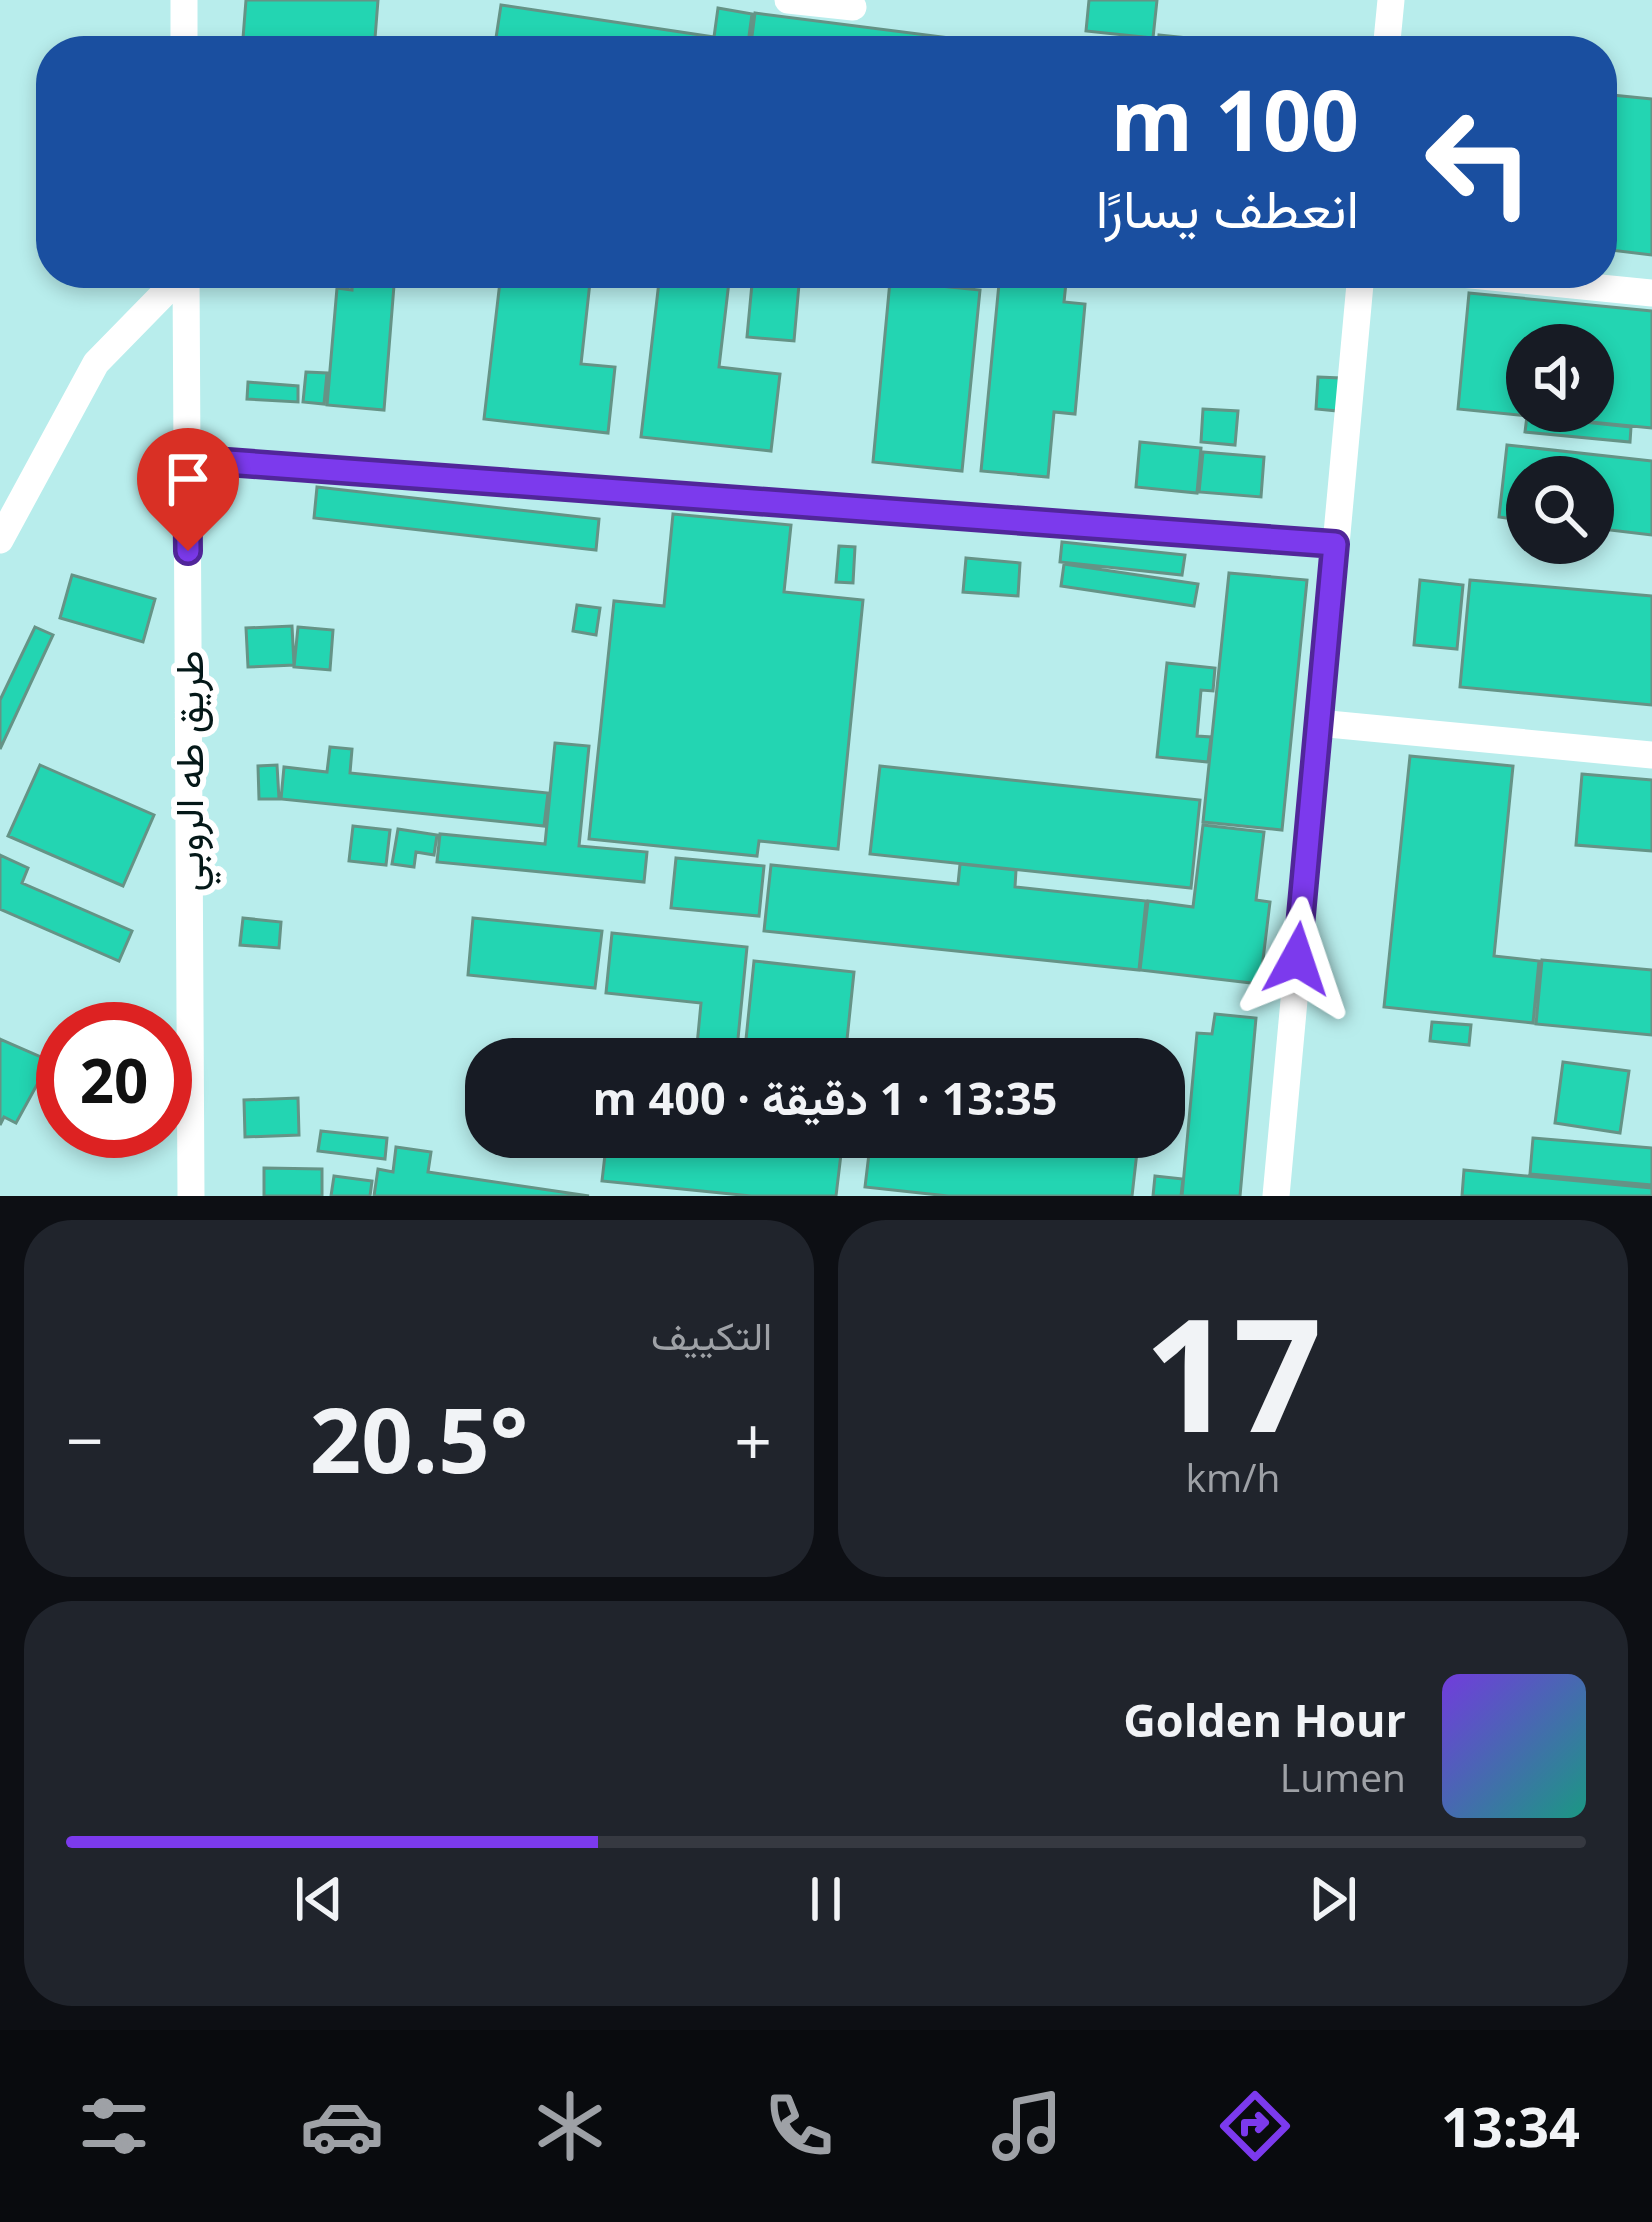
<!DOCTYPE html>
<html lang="ar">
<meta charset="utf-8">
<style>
body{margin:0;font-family:"Open Sans",Vazirmatn,sans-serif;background:#20242c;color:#f1f3f6;direction:rtl;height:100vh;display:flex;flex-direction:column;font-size:45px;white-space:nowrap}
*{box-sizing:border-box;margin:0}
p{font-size:39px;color:#9ea1a6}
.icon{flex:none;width:66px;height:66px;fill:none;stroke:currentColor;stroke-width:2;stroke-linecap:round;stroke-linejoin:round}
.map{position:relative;height:1196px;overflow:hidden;direction:ltr}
.panel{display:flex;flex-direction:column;gap:24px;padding:24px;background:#0d0f14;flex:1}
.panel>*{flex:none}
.hud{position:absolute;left:36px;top:36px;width:1581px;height:252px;border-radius:48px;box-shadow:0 6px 18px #0003;direction:rtl;background:#1a4fa0;color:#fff;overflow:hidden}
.tools{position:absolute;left:1506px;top:324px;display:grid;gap:24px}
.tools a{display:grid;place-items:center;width:108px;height:108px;border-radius:50%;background:#171b24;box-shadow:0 6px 18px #0003;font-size:60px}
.speed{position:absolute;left:36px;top:1002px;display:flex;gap:24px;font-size:60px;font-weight:700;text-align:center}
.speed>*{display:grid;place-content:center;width:156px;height:156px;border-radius:50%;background:#171b24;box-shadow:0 6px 18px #0003;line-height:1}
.speed .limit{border:18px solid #d22;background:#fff;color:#111}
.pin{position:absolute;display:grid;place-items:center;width:102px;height:102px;color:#fff;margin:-123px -51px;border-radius:50% 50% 50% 0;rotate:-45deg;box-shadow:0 0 12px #0007}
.pin .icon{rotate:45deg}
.me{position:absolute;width:132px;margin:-66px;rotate:5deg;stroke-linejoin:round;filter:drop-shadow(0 0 9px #0008)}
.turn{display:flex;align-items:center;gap:42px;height:252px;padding:0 60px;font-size:54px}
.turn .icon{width:156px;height:156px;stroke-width:2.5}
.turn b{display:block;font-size:84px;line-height:102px}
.big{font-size:90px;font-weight:700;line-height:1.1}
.panel .widget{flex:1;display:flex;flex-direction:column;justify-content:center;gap:18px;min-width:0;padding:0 42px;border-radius:48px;background:#20242c}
.panel .dial{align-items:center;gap:0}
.dial b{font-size:156px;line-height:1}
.song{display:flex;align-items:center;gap:36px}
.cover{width:144px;height:144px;border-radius:18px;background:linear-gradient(135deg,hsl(260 70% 55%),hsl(170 70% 35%))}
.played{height:12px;border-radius:6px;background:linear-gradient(90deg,#7c3aed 35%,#363941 35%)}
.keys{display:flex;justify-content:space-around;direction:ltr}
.heat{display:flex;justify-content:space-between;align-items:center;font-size:66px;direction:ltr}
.panel .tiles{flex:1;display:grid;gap:24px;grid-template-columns:1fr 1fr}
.widget:last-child{grid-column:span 2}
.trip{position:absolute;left:465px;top:1038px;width:720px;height:120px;border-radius:48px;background:#171b24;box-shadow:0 6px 18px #0003;font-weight:700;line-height:120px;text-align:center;direction:rtl}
.menu{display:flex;height:192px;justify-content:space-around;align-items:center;background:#090b0e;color:#9ea1a6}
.menu .icon{width:84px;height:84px}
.menu .on{color:#7c3aed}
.menu b{font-size:54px;color:#f1f3f6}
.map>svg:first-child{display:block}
.building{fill:#23d5b2;stroke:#659386;stroke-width:3;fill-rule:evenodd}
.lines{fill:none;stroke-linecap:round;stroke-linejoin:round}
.minor{stroke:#fff;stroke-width:27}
.route-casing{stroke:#51269a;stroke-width:30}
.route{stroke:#7c3aed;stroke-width:21}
.labels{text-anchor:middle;stroke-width:12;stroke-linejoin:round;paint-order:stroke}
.street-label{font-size:39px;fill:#041818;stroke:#fff}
</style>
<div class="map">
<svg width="1652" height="1196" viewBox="0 0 1652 1196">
<rect width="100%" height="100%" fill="#b8edec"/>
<!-- building -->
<path class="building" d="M246 0H378L374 51H242Z
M1089 0H1157L1153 38 1086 31Z
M501 5 714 37 718 8 752 14 747 51H494Z
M755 13 997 44 996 51H750Z
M1159 35 1247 44V51H1157Z
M1498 41 1581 49V51H1497Z
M1602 94 1652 99V255L1602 249Z
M353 273H395L384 410 327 405 337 288 352 290Z
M501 273H591L581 364 615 367 608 433 484 419Z
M660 273H730L719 367 780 374 771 451 641 437Z
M753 273H800L794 341 747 337Z
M1000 273H1067L1064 302 1085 304 1075 414 1054 412 1048 477 981 471Z
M890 281 980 290 962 471 873 462Z
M1469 293 1652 311V428L1458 409ZM1527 345H1593V411H1527Z
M306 372 327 373 324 404 303 402Z
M1318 377 1340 378 1338 411 1316 409Z
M248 382 298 386V402L247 399Z
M1203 409 1238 411 1235 445 1201 442Z
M1527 416 1631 427 1630 442 1525 432Z
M1140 442 1201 448 1197 493 1136 487Z
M1507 445 1652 461V535L1593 528V477H1527V521L1499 517Z
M1203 452 1264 457 1261 497 1199 492Z
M317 487 599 519 596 550 314 518Z
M673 514 791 525 784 592 863 600 838 849 759 841 757 856 589 839 614 601 664 606Z
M1062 542 1185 555 1182 575 1060 562Z
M839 546 855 547 853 583 836 582Z
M966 558 1020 563 1018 596 963 592Z
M1064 564 1198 584 1194 606 1061 586Z
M1229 573 1307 580 1282 830 1203 822Z
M72 575 155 599 143 642 60 618Z
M1420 580 1463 585 1457 649 1414 645Z
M1470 580 1652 596V705L1460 687Z
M577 605 600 608 596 635 573 631Z
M292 626 294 665 248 667 246 628Z
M35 627 53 635 0 749V700Z
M298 627 333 630 330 670 294 667Z
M1167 663 1215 668 1213 691 1201 690 1197 736 1211 737 1208 762 1157 757Z
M555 743 589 746 579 846 647 852 644 882 437 862 440 834 545 844Z
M330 747 352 749 350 773 548 793 544 826 281 799 284 767 327 772Z
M1410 756 1513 766 1494 956 1539 961 1533 1023 1384 1007Z
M40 765 154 815 123 886 8 836Z
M277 765 279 799H259L258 766Z
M880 766 1200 800 1191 888 870 854Z
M1582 774 1652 780V851L1576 845Z
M1203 825 1264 832 1256 900 1270 902 1260 984 1140 970 1148 901 1193 907Z
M353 826 390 830 386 865 349 861Z
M398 829 437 835 434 855 416 852 414 867 392 864Z
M0 855 28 868 22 883 132 931 119 961 0 909Z
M676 858 764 866 759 916 671 908Z
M960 864 1016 870 1015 887 1146 901 1139 970 764 931 771 865 958 884Z
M243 918 281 922 279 948 240 945Z
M473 918 602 931 595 988 468 975Z
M612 933 747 947 736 1059H599L600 1046 696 1056 701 1003 606 993Z
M1542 960 1652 970V1035L1536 1024Z
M754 961 854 972 845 1059H744Z
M1215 1014 1256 1018 1240 1196H1182L1197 1033 1212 1034Z
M1432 1022 1471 1025 1469 1045 1430 1041Z
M0 1039 50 1061 16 1123 4 1117 0 1125Z
M1563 1062 1629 1071 1620 1133 1555 1123Z
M298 1098 299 1135 245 1137 244 1100Z
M321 1131 387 1138 385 1159 318 1151Z
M607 1137H741L740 1143 841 1154 836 1196H751L602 1181Z
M871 1137H1081L1138 1143 1132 1196H948L865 1187Z
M1533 1138 1652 1148V1185L1530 1174Z
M396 1147 431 1152 428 1172 589 1196H374L378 1169 393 1172Z
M264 1168 322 1169V1196H264Z
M1464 1170 1652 1188V1196H1462Z
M334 1176 372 1181 370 1196H331Z
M1155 1176 1183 1179 1181 1196H1153Z"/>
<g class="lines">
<!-- minor -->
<path class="minor" d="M184 0V51
M788 0 853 7
M1386 51 1391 0
M186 273 191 1196
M1451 273 1652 293
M187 459 1335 544
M0 540 96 363 184 273
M1318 723 1652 755
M1276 1196 1361 273"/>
</g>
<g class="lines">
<!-- route casing -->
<g class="route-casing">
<path id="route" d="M188 551 187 459 1335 544 1297 959"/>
</g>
<!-- route -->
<use href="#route" class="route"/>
</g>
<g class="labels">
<!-- street labels -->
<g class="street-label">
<text transform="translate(189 771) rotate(-90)" y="14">طريق طه الروبي</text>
</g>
</g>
</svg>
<div class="tools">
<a><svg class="icon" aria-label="sound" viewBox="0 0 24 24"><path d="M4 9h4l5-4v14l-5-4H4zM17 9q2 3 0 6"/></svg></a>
<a><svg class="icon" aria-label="search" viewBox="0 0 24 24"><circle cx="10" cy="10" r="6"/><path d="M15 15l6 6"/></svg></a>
</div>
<div class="speed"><div class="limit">20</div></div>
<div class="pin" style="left:188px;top:551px;background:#d93025"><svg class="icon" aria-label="arrive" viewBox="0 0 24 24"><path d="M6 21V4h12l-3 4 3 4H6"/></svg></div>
<svg class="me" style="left:1297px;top:959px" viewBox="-20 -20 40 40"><path d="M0-17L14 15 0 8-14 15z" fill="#7c3aed" stroke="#fff" stroke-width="4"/></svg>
<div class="trip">13:35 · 1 دقيقة · 400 m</div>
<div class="hud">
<div class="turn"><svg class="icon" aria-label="left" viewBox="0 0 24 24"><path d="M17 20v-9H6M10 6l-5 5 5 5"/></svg><div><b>100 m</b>انعطف يسارًا</div></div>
</div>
</div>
<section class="panel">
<div class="tiles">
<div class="widget dial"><b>17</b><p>km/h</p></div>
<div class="widget"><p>التكييف</p>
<div class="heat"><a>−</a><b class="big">20.5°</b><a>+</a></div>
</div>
<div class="widget">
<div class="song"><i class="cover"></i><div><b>Golden Hour</b><p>Lumen</p></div></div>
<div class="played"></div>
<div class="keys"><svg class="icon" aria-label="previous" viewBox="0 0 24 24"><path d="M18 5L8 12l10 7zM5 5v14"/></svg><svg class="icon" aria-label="pause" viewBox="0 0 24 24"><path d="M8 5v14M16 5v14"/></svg><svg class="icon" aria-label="next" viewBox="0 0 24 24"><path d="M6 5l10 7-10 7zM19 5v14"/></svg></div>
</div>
</div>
</section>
<nav class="menu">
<b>13:34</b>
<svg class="icon on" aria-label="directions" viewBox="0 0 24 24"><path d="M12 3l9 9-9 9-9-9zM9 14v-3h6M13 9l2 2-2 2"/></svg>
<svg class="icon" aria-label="music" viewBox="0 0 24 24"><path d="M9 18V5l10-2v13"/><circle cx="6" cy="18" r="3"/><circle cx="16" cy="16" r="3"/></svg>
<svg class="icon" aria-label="phone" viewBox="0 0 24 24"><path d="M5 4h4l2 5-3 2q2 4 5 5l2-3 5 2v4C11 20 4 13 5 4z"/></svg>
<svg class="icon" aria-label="climate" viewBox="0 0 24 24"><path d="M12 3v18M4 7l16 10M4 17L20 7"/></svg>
<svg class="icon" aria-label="car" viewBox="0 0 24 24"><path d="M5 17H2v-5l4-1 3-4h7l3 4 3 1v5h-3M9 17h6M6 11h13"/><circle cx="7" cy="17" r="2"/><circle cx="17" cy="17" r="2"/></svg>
<svg class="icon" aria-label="filters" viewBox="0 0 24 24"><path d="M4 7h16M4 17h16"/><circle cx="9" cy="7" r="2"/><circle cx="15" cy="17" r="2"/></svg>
</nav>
